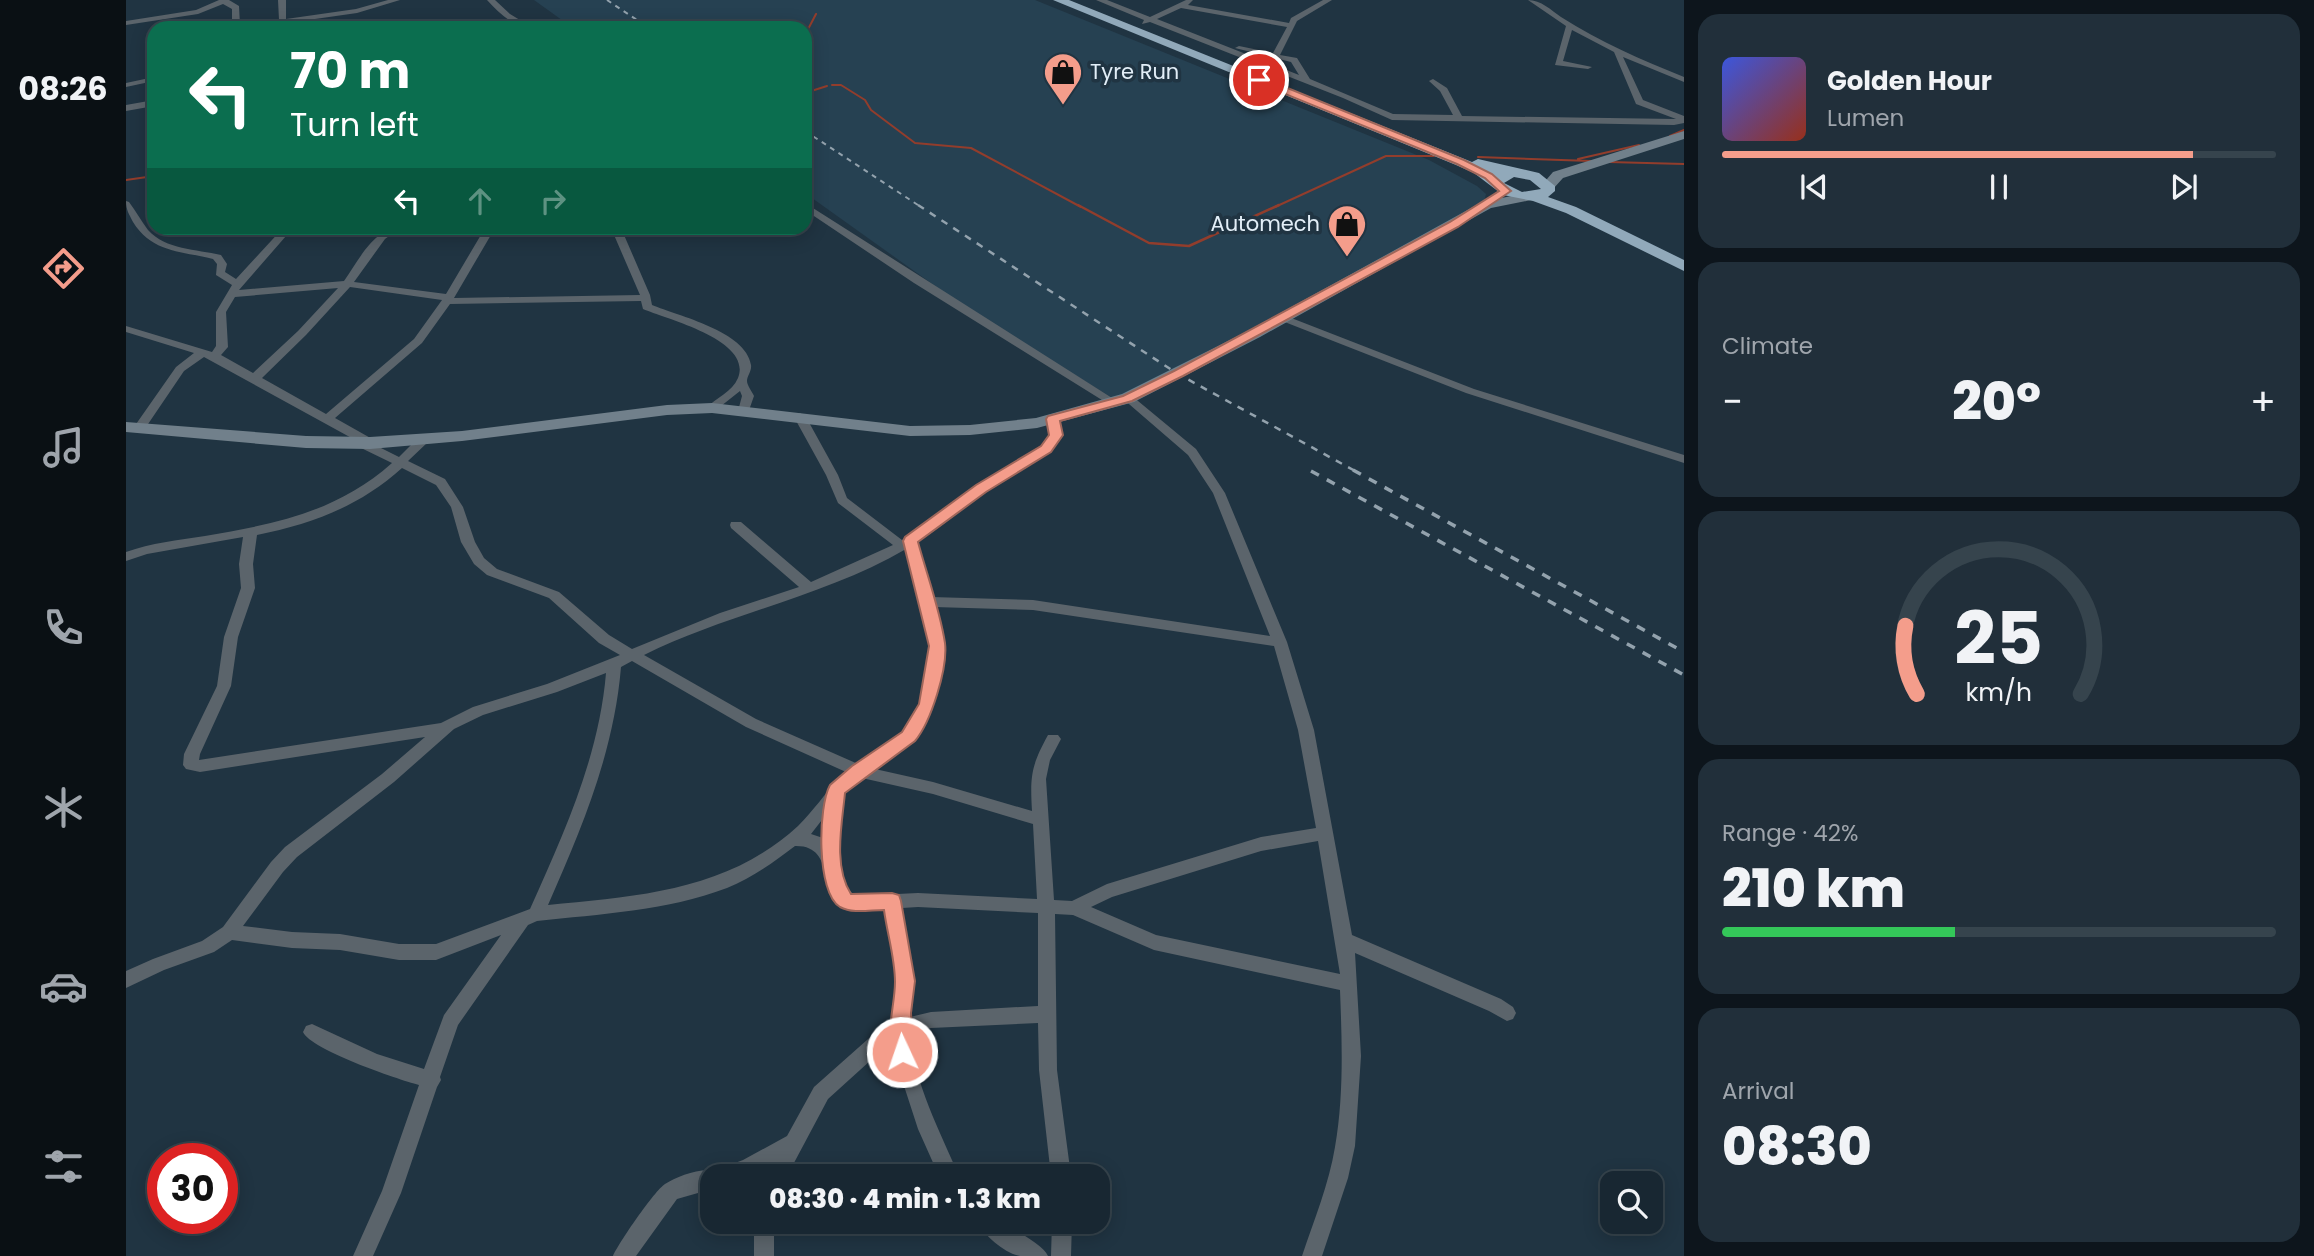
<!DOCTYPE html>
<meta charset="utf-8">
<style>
body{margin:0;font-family:Poppins,sans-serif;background:#212f3a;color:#f1f3f6;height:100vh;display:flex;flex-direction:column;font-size:26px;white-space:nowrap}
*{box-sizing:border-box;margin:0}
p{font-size:23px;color:#9fa5ac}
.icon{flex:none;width:38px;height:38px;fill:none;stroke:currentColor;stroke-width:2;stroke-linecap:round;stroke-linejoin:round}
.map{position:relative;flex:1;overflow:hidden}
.side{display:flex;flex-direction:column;gap:14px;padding:14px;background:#0d151c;width:630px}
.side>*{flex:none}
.guide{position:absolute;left:21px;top:21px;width:665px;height:214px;border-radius:21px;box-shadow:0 4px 18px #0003,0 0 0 2px #36444d;background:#0b6e4f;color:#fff;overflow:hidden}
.tools{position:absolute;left:1474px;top:1171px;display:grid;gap:14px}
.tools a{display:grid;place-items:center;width:63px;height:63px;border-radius:14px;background:#182732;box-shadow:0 4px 18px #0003,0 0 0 2px #36444d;font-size:35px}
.speed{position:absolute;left:21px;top:1143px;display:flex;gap:14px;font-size:35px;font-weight:700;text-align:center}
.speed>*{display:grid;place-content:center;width:91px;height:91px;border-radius:50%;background:#182732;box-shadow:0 4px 18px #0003,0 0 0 2px #36444d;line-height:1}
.speed .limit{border:10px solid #d22;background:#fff;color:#111}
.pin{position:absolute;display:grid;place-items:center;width:60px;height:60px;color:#fff;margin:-30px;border:4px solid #fff;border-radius:50%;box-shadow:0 2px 7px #0007}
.me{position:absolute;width:77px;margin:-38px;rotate:357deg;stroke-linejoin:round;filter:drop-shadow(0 0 5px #0008)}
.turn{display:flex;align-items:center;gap:24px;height:147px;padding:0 28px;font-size:32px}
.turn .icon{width:91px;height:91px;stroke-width:2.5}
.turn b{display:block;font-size:49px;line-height:60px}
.lanes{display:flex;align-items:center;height:66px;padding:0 28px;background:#0003;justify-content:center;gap:35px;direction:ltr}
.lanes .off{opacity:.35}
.big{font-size:52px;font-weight:800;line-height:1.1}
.side .tile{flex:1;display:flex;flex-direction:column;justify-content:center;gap:10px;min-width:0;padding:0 24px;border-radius:21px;background:#212f3a}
.side .dial{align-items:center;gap:0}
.dial svg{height:182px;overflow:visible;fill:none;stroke:#36444d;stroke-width:7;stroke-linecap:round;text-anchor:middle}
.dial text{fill:#f1f3f6;stroke:none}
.song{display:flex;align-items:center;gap:21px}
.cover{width:84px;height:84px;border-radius:10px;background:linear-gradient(135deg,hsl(230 70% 55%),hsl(10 70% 35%))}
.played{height:7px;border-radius:4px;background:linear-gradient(90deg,#f49d8b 85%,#36444d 85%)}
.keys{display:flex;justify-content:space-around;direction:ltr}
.heat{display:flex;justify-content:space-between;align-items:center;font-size:38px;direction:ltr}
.charge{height:10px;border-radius:5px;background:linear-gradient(90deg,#34c759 42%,#36444d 0)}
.trip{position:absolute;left:574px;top:1164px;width:410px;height:70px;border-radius:21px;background:#182732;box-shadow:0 4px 18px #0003,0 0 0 2px #36444d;font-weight:800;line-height:70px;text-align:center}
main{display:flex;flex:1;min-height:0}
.tab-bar{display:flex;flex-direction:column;width:126px;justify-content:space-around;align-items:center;background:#0a1014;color:#9fa5ac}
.tab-bar .icon{width:49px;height:49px}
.tab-bar .on{color:#f49d8b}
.tab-bar b{font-size:32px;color:#f1f3f6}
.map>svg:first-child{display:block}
.built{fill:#264152}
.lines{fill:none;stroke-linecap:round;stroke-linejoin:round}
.stream-far1{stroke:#923d2c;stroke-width:2}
.stream{stroke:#923d2c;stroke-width:2.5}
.street{fill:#5b646b;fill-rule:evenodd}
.secondary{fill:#71808b;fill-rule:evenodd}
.highway{fill:#91a9ba;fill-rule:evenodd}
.rail-far2{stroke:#93a2ad;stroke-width:2;stroke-dasharray:5 5;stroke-linecap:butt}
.rail-far1{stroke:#93a2ad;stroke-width:2.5;stroke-dasharray:7 7;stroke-linecap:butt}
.rail{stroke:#93a2ad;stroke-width:3.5;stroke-dasharray:9 9;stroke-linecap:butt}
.route{fill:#f49d8b;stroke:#9f665a;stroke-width:2}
.labels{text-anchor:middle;stroke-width:7;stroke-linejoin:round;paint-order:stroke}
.far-poi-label{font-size:21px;fill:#e2eef7;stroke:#203442;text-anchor:start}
</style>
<main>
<nav class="tab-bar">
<b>08:26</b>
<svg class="icon on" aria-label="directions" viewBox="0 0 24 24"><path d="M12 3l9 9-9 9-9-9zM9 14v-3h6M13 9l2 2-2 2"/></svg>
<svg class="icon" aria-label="music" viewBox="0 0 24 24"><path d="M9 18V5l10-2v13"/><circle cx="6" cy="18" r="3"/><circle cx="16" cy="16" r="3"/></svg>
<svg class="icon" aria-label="phone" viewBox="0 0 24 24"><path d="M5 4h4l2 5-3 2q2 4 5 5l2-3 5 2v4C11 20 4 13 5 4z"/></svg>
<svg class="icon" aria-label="climate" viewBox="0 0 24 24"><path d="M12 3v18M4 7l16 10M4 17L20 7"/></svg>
<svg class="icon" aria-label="car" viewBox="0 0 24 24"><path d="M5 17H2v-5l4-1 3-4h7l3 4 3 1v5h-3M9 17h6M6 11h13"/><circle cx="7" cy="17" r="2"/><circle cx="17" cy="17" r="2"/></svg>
<svg class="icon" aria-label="filters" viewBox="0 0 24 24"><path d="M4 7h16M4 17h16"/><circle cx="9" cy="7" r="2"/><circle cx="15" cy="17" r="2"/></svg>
</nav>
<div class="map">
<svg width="1558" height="1256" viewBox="0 0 1558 1256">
<rect width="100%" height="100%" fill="#203442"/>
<!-- built -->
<path class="built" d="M408 0H909L1303 160 1351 186 1360 194 1358 202 1088 350 988 399 840 308 679 193V28H447Z"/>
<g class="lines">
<!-- stream-far1 -->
<path class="stream-far1" d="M679 35 690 14
M706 85H715L739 100 745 110 789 143 845 148 955 207
M679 93 701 86
M1544 136 1558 130
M1352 157 1465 161
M1452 159 1513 145
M1483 162 1558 164
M0 180 28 176
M1149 207 1260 156H1308"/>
<!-- stream -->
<path class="stream" d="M952 205 1023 243 1063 246 1153 205"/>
<!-- street -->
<path class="street" d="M93 0H103L113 6 114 25 153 20 152 0H160V19L230 9 262 0H274L231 13 161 23V28H153V24L106 28V9L97 4 72 14 0 25V21L70 10Z
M361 0H369L384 14 407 28C388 28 374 14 361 0Z
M970 0H981L1024 17 1060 0H1067L1062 5 1163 23 1165 18 1197 0H1206L1171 21 1154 55 1171 58 1184 79 1267 114 1327 115 1314 91 1303 81 1307 79 1321 88 1336 116 1550 119 1510 104 1488 52 1446 30 1437 61 1466 67 1462 69 1429 65 1440 26 1402 0C1415 0 1425 10 1435 17 1474 42 1516 60 1558 77V82L1497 57 1517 100 1558 116V123L1548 125 1266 120 1217 98 1024 22 1016 24 1018 20ZM1055 8 1161 27 1147 53 1113 46 1109 48 1165 62 1173 75 1031 19Z
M28 77V81L0 87V83Z
M28 100V106L0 111V105Z
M0 201 3 202C10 211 15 221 22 230 40 250 70 249 95 255L101 264 99 272 110 279 157 228H167L113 290 218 281C232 262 247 228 274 228L259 239 228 282 320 294 359 228H369L328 298 514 295 485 228H495L524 295 526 305C552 316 620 331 625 365 626 371 621 376 621 381 621 385 626 392 628 396L622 413H614L612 411 616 396 614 391 590 410H582L580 408C590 398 606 392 612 378 627 340 540 319 517 309L515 301 324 304 296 343 209 418 248 440 249 445 273 457 294 436H302L304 439 302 442 282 461 319 479 337 507 349 542 358 558 371 569 433 592 483 635 506 649 594 613 673 587 605 528 604 525 605 522H615L685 582 767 545 712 503 700 475 668 417 674 413 680 417 712 475 721 498 776 540C803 523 826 502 853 485 878 469 906 460 924 435L921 419 923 416H931L936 435C913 468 888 471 857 493 835 510 815 528 791 542L805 597 907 600 1144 636 1087 493 1062 455 996 398 998 396H1006L1070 449 1099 493 1161 642 1188 730 1226 935 1375 999 1387 1007 1390 1013 1387 1019 1381 1021 1363 1011 1229 953 1235 1056 1229 1146 1222 1178 1196 1256H1176C1188 1220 1203 1184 1209 1147 1218 1095 1216 1042 1214 990L1028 950 947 915 929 914 931 1070 945 1176H925L913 1070 912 1023 805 1028 784 1034C788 1083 814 1131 833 1176H813L792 1129 767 1052 766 1041 702 1099 661 1176H640L645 1165 625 1176H586V1189L551 1199 510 1256H487C492 1244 529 1190 539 1184 551 1176 578 1166 592 1172L593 1169 617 1160 661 1136 688 1087 759 1024 765 1022 770 981 759 909C749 909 736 912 726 910 688 901 713 845 669 846 648 862 626 878 601 888 540 911 474 914 411 921L402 925 332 1025 314 1077 315 1080 311 1087 275 1193 247 1256H227L256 1191 293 1085C271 1079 185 1050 177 1032L180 1026 186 1024 251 1054 298 1069 318 1015 375 935 310 960H273L214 950 166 948 106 940 88 952 38 970 0 988V971L27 959 76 941 97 927 145 862 159 847 256 774 299 737 74 772 60 769 57 765 58 754 91 686 98 637 115 588 113 564 117 537 21 554 0 561V552C25 543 52 540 79 536 149 524 211 512 266 463L231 446V441L78 357 58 371 18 430H10L8 427 50 367 68 353 0 332V326L86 352 90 346V312L106 285 90 275 91 264 87 259C56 251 26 253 7 222 3 214 0 210 0 201ZM224 287 316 300 288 339 200 414 136 378 180 335ZM212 288 172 331 127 373 95 355 102 347 100 312 109 297ZM276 468 310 485 325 507 335 542 348 564 361 575 423 598 473 643 494 655 421 684 347 707 315 723 73 760 74 754 105 686 112 637 129 588 127 564 131 535C186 524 234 506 276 468ZM780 549 804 646 794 704 784 725 766 742 732 764 630 719 518 655C602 613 698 597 780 549ZM808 607 907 610 1148 646 1172 730 1190 828 1135 837 981 884 946 901 928 900 920 779 924 760 935 739 932 735H922C905 766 904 776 906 811L807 782 749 769 776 750 795 732 808 704 818 646ZM506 661 620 727 720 772 713 777C700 793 687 811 672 826 601 891 513 896 422 905 456 828 488 752 495 667ZM480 673C473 757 438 833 404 909L310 944H273L214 934 166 932 117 926 157 872 171 857 268 782 328 729 357 715 431 692ZM736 778 807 794 907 824 911 899 792 893 730 896C703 877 714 822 718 794ZM699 816 697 838 685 834ZM1192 841 1214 974 1030 935 965 907 986 897 1135 851ZM792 907 912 913V1006L805 1012 784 1017 788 981 776 908Z
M679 203 994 403 988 406 984 405 788 283 679 210Z
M1155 314 1348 389 1558 455V463L1340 393 1151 319 1150 317Z
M628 1222H648V1256H628Z
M852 1222H877C889 1231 917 1244 922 1256 913 1256 903 1256 894 1256 880 1254 857 1235 852 1222Z
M926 1222H946L945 1256H925Z"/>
<!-- secondary -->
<path class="secondary" d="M1558 131V139L1437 178 1427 189H1417L1415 186 1427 172Z
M1400 193 1407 197 1405 200 1365 208 1134 337 1008 402 911 428 844 435 784 436 586 413 541 415 336 441 244 449 180 448 0 432V422L180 436 244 437 336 431 541 405 586 403 784 426 844 425 910 418 996 394 1122 331 1356 202Z"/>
<!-- highway -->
<path class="highway" d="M927 0H943L1346 162 1352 159 1413 173 1429 186V191L1422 197 1450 207 1558 260V271L1440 213 1407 201 1377 195 1348 173 1330 165ZM1388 177 1404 180 1415 189 1396 192 1378 183Z"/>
<!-- rail-far2 -->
<path class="rail-far2" d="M481 0 523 28
M679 131 795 207"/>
<!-- rail-far1 -->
<path class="rail-far1" d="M792 205 1052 374 1231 472"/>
<!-- rail -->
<path class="rail" d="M1227 470 1558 652
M1185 471 1558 675"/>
</g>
<!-- route -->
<path class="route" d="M1130 78H1137L1338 160 1366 174 1385 191 1332 227 1057 376 1006 401 934 421 937 435 925 452 860 492 792 542C801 575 814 610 819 643 822 668 805 722 789 741L719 793C716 824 707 866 725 894L766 893 773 895 775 901 789 981 785 1013 787 1052 784 1059 776 1062 769 1059C758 1034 769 1007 769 982 769 958 761 933 758 910 744 910 727 914 714 907 690 893 692 806 704 785L726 766 776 732 793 704 803 646 777 541 779 537 850 485 915 446 923 435 920 419 922 416 997 396 1048 371 1324 222 1373 191 1359 178 1331 164 1130 82Z"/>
<!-- icons -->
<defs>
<g id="shop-pin" transform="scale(2.0125)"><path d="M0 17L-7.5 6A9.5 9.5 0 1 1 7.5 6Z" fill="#f49d8b" stroke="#203442"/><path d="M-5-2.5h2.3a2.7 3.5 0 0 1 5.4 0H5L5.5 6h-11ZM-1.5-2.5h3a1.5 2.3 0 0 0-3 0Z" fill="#111"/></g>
</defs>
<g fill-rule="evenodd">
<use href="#shop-pin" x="937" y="72"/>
<use href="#shop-pin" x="1221" y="224"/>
</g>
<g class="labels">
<!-- far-poi labels -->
<g class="far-poi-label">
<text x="964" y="79">Tyre Run</text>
<text x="1194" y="231" text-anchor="end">Automech</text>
</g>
</g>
</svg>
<div class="tools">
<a><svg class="icon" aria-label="search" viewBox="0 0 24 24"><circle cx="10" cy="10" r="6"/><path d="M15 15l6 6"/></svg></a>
</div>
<div class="speed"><div class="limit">30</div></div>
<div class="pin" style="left:1133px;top:80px;background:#d93025"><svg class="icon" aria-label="arrive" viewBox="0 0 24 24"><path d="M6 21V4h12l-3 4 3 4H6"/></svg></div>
<svg class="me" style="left:776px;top:1052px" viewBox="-20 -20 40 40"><circle r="17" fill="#f49d8b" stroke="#fff" stroke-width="3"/><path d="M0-11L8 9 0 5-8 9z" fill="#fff"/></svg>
<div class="trip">08:30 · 4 min · 1.3 km</div>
<div class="guide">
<div class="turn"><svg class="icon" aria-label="left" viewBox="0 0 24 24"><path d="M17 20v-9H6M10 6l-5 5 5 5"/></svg><div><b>70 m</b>Turn left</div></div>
<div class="lanes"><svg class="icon" aria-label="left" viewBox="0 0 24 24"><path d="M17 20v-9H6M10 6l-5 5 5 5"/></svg><svg class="icon off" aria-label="ahead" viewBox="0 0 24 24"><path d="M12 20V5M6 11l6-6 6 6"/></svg><svg class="icon off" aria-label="right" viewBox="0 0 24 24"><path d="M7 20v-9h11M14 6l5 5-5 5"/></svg></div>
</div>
</div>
<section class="side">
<div class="tile">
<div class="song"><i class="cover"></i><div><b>Golden Hour</b><p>Lumen</p></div></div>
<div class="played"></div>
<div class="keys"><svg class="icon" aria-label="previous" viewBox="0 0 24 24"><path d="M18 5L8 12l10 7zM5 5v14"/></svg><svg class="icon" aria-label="pause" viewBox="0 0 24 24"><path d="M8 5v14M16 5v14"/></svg><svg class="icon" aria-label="next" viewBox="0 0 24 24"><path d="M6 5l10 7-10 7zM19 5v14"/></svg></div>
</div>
<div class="tile"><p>Climate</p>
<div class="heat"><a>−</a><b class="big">20°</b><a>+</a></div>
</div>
<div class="tile dial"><svg viewBox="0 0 100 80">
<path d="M14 69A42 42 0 1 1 86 69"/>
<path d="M14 69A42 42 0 0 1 9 39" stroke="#f49d8b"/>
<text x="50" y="56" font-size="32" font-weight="700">25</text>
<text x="50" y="72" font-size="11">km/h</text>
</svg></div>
<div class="tile"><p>Range · 42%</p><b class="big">210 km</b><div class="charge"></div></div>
<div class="tile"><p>Arrival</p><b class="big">08:30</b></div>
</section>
</main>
